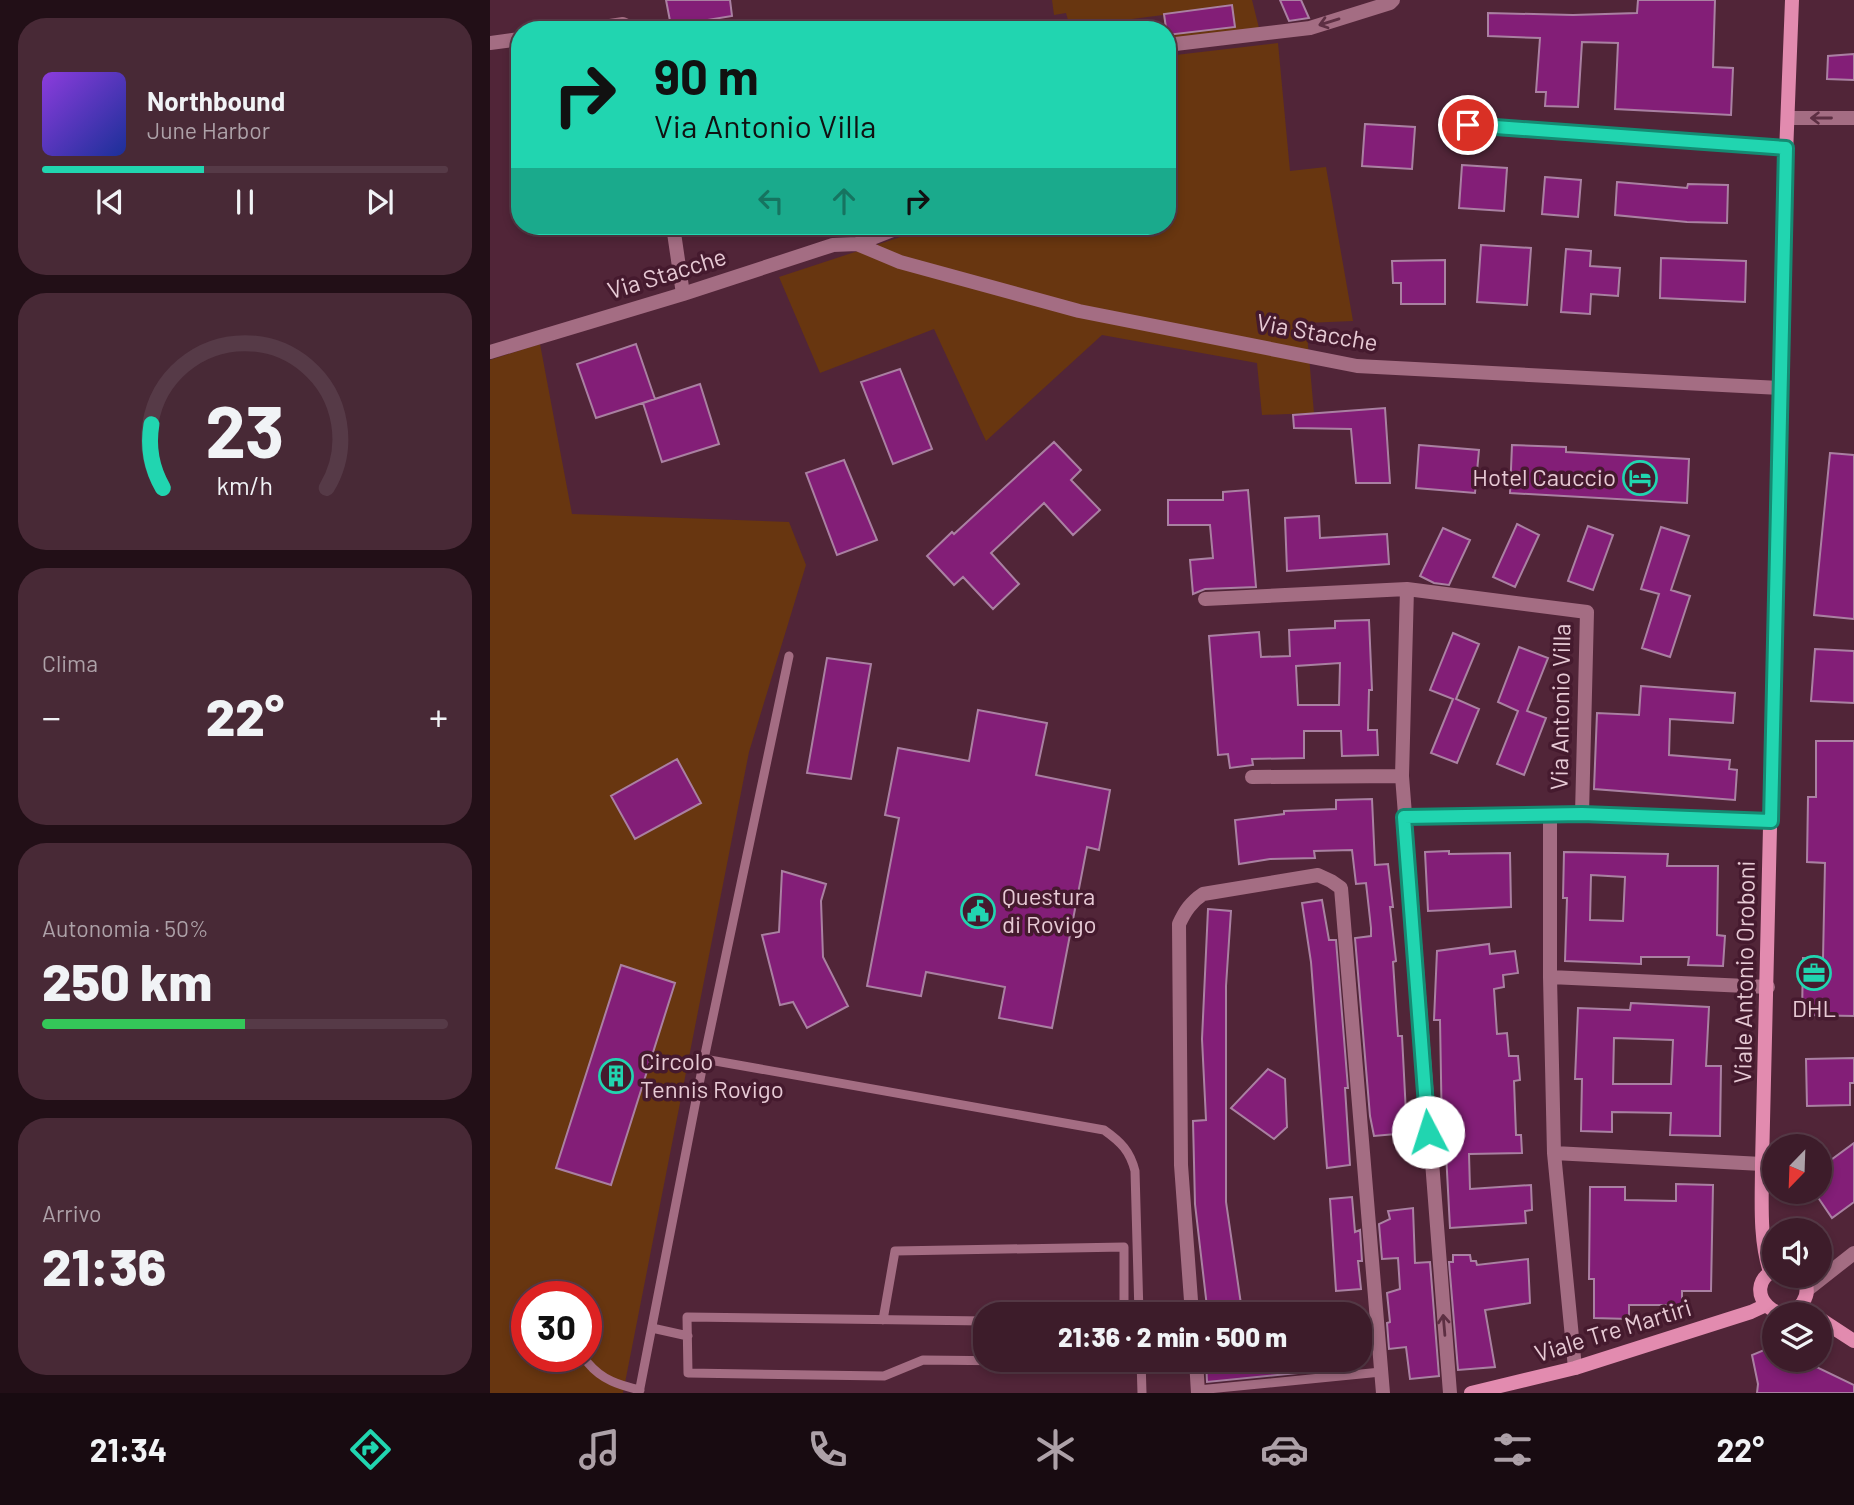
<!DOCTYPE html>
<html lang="it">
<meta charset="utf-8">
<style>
body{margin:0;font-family:Barlow,sans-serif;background:#482936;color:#f1f3f6;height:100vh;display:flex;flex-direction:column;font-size:26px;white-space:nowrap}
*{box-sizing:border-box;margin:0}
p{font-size:23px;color:#ada1a8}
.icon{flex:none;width:38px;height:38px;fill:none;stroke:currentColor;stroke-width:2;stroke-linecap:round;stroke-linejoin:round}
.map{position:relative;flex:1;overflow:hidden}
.panel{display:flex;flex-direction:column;gap:18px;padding:18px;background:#220f17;width:490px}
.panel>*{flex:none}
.top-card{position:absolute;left:21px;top:21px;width:665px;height:214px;border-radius:28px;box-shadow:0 4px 10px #0003,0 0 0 2px #563a47;background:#21d5b0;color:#111;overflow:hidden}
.needle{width:46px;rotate:203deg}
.buttons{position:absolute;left:1272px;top:1134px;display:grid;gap:14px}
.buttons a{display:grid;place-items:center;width:70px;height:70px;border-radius:50%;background:#3d1c2a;box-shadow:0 4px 10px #0003,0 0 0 2px #563a47;font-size:35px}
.speed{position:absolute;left:21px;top:1281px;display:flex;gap:14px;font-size:35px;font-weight:700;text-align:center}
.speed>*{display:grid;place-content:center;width:91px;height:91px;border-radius:50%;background:#3d1c2a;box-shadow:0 4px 10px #0003,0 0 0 2px #563a47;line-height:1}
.speed .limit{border:10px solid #d22;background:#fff;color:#111}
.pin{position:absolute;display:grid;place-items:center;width:60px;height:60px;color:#fff;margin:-30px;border:4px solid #fff;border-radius:50%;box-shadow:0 2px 7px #0007}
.me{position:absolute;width:77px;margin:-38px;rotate:355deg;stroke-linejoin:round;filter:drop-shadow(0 0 5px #0008)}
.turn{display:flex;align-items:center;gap:24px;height:147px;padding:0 28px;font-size:32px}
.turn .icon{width:91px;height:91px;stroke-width:2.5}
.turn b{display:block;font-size:49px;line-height:60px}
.lanes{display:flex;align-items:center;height:66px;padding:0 28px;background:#0003;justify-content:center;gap:35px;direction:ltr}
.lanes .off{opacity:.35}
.big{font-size:52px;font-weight:800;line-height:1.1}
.panel .card{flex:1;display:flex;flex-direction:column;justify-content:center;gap:10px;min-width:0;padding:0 24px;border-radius:28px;background:#482936}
.panel .dial{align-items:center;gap:0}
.dial svg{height:182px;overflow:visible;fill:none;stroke:#563a47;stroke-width:7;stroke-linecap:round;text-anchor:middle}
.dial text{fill:#f1f3f6;stroke:none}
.song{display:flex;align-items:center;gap:21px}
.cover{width:84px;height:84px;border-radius:10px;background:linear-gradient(135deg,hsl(270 70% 55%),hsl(230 70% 35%))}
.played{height:7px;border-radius:4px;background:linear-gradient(90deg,#21d5b0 40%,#563a47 40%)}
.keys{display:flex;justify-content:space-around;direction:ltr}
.heat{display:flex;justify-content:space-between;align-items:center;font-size:38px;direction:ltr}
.charge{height:10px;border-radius:5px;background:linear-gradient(90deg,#34c759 50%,#563a47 0)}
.trip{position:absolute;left:483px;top:1302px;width:399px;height:70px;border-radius:28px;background:#3d1c2a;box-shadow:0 4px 10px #0003,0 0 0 2px #563a47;font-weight:800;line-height:70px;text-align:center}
.tabs{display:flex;height:112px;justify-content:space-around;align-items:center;background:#180b11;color:#ada1a8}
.tabs .icon{width:49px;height:49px}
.tabs .selected{color:#21d5b0}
.tabs b{font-size:32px;color:#f1f3f6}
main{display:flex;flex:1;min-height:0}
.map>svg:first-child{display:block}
.green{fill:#683610;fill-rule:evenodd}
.building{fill:#831e77;stroke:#aa80a2;stroke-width:2;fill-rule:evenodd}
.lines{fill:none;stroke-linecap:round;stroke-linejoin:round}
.lane{stroke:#a46d83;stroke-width:9}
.street{stroke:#a46d83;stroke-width:14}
.secondary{stroke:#e28baf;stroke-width:14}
.oneway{stroke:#5d2f43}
.route-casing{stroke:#158a72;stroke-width:18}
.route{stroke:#21d5b0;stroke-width:12}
.labels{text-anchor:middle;stroke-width:7;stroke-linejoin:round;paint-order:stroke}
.street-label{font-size:24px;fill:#e7cad5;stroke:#451a2e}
.poi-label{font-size:24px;fill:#e7cad5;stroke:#451a2e;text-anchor:start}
</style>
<main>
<section class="panel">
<div class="card">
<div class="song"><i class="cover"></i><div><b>Northbound</b><p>June Harbor</p></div></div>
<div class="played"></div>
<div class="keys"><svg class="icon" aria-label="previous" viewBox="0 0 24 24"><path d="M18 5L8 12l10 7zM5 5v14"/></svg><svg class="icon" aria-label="pause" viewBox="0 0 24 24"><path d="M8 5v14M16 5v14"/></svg><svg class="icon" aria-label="next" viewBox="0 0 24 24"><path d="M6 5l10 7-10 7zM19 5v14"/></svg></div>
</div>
<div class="card dial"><svg viewBox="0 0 100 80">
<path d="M14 69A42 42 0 1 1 86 69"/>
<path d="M14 69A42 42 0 0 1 9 41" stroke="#21d5b0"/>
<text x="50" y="56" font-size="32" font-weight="700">23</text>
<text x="50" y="72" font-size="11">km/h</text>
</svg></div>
<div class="card"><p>Clima</p>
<div class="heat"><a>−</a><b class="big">22°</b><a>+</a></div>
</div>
<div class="card"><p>Autonomia · 50%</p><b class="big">250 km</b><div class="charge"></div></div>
<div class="card"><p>Arrivo</p><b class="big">21:36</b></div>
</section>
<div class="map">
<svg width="1364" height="1393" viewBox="0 0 1364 1393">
<rect width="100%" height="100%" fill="#512538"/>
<!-- green -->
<path class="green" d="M562 0H762L769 28 677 41 673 15 580 27 576 13 564 15Z
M788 43 800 171 836 167 863 321 816 323 824 413 772 415 767 363 612 335 496 441 444 329 330 373 289 277 444 226H677V56Z
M50 344 82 514 299 522 316 565 259 752 133 1393H0V360ZM37 1297H96V1356H37Z"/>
<!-- building -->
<path class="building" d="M176 0H240L242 16 181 26Z
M790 0H811L819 18 799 21Z
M1148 0H1225L1223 67 1243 68 1241 115 1125 109 1128 43 1092 42 1088 107 1055 106 1056 92H1046L1050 38 998 36V13L1083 15 1147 13Z
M742 5 745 27 677 35 674 14Z
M1364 54V80L1337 79 1338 56Z
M875 124 925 127 922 169 872 166Z
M972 165 1017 168 1014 211 969 208Z
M1055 177 1091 180 1088 217 1052 214Z
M1127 182 1197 188 1198 184 1238 185 1237 223 1197 222 1125 215Z
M991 245 1041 248 1037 305 987 302Z
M1076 249 1101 251 1100 266 1130 268 1128 296 1101 294 1100 314 1071 312Z
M1171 258 1256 261 1255 302 1170 298Z
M955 260V304H911V283H903L902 261Z
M146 344 165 399 106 418 87 364Z
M410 369 442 449 403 464 371 382Z
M210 384 229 444 172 462 153 403Z
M895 408 900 483H866L861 429 804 428 803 415Z
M564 442 591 470 581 480 610 510 583 535 554 503 501 553 529 584 503 609 473 577 464 585 437 556 462 532 464 534Z
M929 445 989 450 985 493 926 488Z
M1022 445 1076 447V452L1199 459 1197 503 1020 493Z
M1340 453 1364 455V619L1324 615Z
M354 460 387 540 347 555 316 473Z
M758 490 766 587 715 589 703 594 700 560 723 558 720 525H678V500H733V492Z
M829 516 830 538 897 534 899 564 797 571 795 518Z
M1027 524 1049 535 1025 587 1003 577Z
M1098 526 1123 535 1103 590 1078 581Z
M1171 527 1199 536 1181 590 1200 596 1180 657 1152 648 1169 594 1151 589Z
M953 528 980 540 959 585 944 583 930 576Z
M879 620 882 690H879L878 730H887L888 755 852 756 851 731H814V758L762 759 763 765 740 768 738 754 728 755 719 636 769 632 771 657 800 656 799 630 845 628V621ZM850 663 849 705H808L806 666Z
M963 633 989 644 966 699 989 709 967 763 941 753 963 699 940 690Z
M1029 647 1058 658 1037 711 1056 718 1034 775 1007 764 1028 711 1008 702Z
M1325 649 1364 651V703L1321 701Z
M337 658 381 664 361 779 317 773Z
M1151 686 1245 693 1243 723 1180 719 1179 755 1240 760 1239 769 1247 770 1245 800 1104 789 1107 713 1149 715Z
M488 710 557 723 546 775 620 790 609 850 597 847 562 1028 509 1018 515 987 436 972 431 996 377 986 409 818 395 815 408 748 479 761Z
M1326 741H1364V1016L1312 1015 1313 958 1333 959 1335 863 1317 862 1318 797H1326Z
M187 759 211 803 145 839 121 796Z
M882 799 885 865 898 864 903 907H900L906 961 903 962 908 1036H912L917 1133 884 1136 880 1116 865 938 881 936V928L876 883 866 884 862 850 824 851 825 858 780 859 749 864 745 820 794 814V811L846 809V800Z
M959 851V854L1020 853 1021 907 938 911 935 852Z
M1074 852 1178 854 1177 866H1228L1227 935 1235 936 1233 966 1198 965 1199 957H1151V964L1075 961 1077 898H1073ZM1101 875 1135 877 1133 921 1100 920Z
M292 871 336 884 331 901 333 957 358 1006 317 1028 303 1002 290 1005 272 935 289 932Z
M832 900 839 940H846L858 1088H855L860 1165 837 1168 821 962 812 903Z
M718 909 741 911 736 986V1202L751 1304 717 1307 705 1204 703 1121 716 1120 712 1039Z
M999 944 1000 954 1025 951 1028 973 1013 975 1014 987 1004 989 1007 1034 1017 1033 1019 1056H1028L1030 1080 1024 1081 1026 1135H1031L1032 1153 979 1154 980 1189 1041 1185 1042 1210 1035 1211 1036 1223 960 1228 955 1134H952L950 1020H944L947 951Z
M131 965 185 983 121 1185 66 1168Z
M1141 1003 1219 1007 1216 1066H1231L1230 1136 1180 1135 1181 1113 1122 1112V1132L1091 1131 1092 1079H1085L1088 1008 1140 1010ZM1124 1038 1183 1040 1181 1084H1123Z
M1364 1058V1083H1360V1105L1317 1106 1316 1059Z
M778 1069 795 1079 797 1127 784 1139 741 1108Z
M1364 1143V1202L1342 1218 1325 1193 1330 1192V1168Z
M1186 1184 1223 1185 1221 1291H1192V1305H1139V1319L1104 1318V1279H1099L1100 1187H1135V1200L1186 1201Z
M862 1197 865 1232 870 1230 872 1261H868L871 1289 846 1291 840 1199Z
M923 1208 925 1263 940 1262 949 1376 920 1379 916 1347 899 1349 897 1323 900 1322 897 1293 910 1289 908 1258 892 1259 889 1224 900 1219 898 1211Z
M963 1255H980L981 1261H986L987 1265 1038 1259 1040 1303 995 1310 1005 1367 968 1370 959 1262H963Z
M1284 1346V1360H1312L1364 1385V1393H1267L1268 1384 1262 1355Z
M716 1360H838V1370L717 1382Z"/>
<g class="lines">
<!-- lane -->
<path class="lane" d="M214 1059 614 1130C631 1142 640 1151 645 1171L649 1314
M393 1320 405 1251 634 1247V1314
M495 1321 197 1317 198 1373 394 1376 433 1360 618 1362V1360
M162 1328 198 1336
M651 1360 652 1393
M98 1363C112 1380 129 1385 150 1390
M708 1390 891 1372
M149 1393 214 1059 299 656"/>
<!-- street -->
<path class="street" d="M94 30 133 24 146 30
M0 43 30 39
M677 45 820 28 900 3 903 0
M1298 118H1364
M978 125 1296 147
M183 226 193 294
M367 244 410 262 589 311 867 366 1291 388
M0 352 193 294 343 245 367 244 413 226
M917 589 1097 612 1092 814
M715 599 917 589 912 776 960 1393
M762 777 912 776
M1060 814V977L1064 1153 1085 1368
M914 817 1092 814 1281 821
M1060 977 1278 987
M1064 1153 1272 1164
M1317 1290 1364 1253
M702 1314 691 1165 689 924C695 911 701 902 713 894L828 875 841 881 851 888 893 1393
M706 1360 708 1393"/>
<!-- secondary -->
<path class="secondary" d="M1284 1270C1247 1291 1294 1334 1313 1302 1319 1293 1317 1284 1311 1276
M1280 1272C1269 1238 1272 1199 1272 1164L1296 154 1302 0
M1330 1319 1364 1341
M981 1393 1085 1368 1261 1312 1276 1305"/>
</g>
<!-- one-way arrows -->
<defs><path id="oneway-shaft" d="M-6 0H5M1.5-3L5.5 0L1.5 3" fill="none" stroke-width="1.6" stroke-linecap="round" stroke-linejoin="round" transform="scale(1.75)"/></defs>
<g class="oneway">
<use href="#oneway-shaft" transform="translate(839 22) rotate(163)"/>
<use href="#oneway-shaft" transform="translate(1331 118) rotate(180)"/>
<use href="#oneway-shaft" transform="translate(954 1325) rotate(-95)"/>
</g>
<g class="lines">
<!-- route casing -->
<g class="route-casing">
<path id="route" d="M938 1132 914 817 1092 814 1281 821 1296 148 978 125"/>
</g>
<!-- route -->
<use href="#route" class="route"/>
</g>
<!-- icons -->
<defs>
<g id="hotel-ring" transform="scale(1.75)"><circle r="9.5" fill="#451a2e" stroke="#21d5b0" stroke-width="1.5"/><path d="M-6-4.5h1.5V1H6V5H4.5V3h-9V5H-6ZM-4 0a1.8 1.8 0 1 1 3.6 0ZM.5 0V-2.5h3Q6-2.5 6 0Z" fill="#21d5b0"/></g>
<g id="civic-ring" transform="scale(1.75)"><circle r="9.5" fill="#451a2e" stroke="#21d5b0" stroke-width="1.5"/><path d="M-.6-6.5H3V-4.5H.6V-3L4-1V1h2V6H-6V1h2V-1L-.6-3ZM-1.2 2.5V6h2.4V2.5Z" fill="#21d5b0"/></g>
<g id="office-ring" transform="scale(1.75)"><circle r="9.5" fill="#451a2e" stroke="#21d5b0" stroke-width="1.5"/><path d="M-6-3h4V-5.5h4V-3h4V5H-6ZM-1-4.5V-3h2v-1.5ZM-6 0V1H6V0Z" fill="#21d5b0"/></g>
<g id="building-ring" transform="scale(1.75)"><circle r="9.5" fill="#451a2e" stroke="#21d5b0" stroke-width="1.5"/><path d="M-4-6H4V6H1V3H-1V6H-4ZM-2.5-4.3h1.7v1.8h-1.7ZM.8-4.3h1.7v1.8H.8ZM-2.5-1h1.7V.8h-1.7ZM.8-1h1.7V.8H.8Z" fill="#21d5b0"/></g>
</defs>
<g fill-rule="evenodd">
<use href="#hotel-ring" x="1150" y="478"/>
<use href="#civic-ring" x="488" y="911"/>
<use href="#office-ring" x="1324" y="973"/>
<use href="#building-ring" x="126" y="1076"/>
</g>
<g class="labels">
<!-- street labels -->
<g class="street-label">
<text transform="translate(177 274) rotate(-17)" y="8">Via Stacche</text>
<text transform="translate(827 333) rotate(10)" y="8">Via Stacche</text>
<text transform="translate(1071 707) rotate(-89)" y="8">Via Antonio Villa</text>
<text transform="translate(1255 972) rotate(-89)" y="8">Viale Antonio Oroboni</text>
<text transform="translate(1123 1331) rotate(-17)" y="8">Viale Tre Martiri</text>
</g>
<!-- poi labels -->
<g class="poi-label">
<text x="1126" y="486" text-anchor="end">Hotel Cauccio</text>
<text x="512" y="905">Questura<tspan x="512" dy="28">di Rovigo</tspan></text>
<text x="1324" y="1017" text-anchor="middle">DHL</text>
<text x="150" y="1070">Circolo<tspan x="150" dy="28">Tennis Rovigo</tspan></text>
</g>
</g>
</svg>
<div class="buttons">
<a><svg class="needle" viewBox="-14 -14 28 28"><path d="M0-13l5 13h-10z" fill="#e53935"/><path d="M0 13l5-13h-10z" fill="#ada1a8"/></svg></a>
<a><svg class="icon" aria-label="sound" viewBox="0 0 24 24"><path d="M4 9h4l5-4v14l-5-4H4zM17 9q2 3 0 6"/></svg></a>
<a><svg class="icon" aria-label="layers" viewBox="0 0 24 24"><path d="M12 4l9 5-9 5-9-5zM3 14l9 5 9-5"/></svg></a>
</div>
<div class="speed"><div class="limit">30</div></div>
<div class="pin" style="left:978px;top:125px;background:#d93025"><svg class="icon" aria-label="arrive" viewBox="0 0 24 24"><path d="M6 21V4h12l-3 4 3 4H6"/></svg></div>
<svg class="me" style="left:938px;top:1132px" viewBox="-20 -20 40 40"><circle r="19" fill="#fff"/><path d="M0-13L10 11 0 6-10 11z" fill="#21d5b0"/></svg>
<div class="trip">21:36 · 2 min · 500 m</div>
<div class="top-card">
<div class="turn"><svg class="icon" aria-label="right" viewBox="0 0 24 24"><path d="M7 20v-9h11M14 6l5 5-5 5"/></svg><div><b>90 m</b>Via Antonio Villa</div></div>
<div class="lanes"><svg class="icon off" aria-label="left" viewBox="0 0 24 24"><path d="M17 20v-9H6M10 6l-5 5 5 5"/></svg><svg class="icon off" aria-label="ahead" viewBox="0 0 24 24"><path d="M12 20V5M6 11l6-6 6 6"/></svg><svg class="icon" aria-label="right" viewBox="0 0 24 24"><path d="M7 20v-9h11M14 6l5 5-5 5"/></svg></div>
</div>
</div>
</main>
<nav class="tabs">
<b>21:34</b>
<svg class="icon selected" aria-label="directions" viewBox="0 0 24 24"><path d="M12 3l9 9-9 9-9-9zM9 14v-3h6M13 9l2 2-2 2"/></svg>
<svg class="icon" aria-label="music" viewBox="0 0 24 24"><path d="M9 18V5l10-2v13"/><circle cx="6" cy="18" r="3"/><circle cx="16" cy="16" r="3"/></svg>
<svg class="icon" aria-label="phone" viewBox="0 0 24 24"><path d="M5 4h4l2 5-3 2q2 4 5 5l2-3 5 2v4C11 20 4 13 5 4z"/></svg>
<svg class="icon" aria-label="climate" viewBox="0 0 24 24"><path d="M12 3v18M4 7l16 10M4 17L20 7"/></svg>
<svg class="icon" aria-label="car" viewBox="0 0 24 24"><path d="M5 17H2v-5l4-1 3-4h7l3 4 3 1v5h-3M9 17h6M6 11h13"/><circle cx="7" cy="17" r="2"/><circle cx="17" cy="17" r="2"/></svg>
<svg class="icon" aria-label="filters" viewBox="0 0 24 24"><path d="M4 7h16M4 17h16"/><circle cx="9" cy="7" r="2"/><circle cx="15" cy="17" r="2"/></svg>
<b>22°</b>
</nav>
